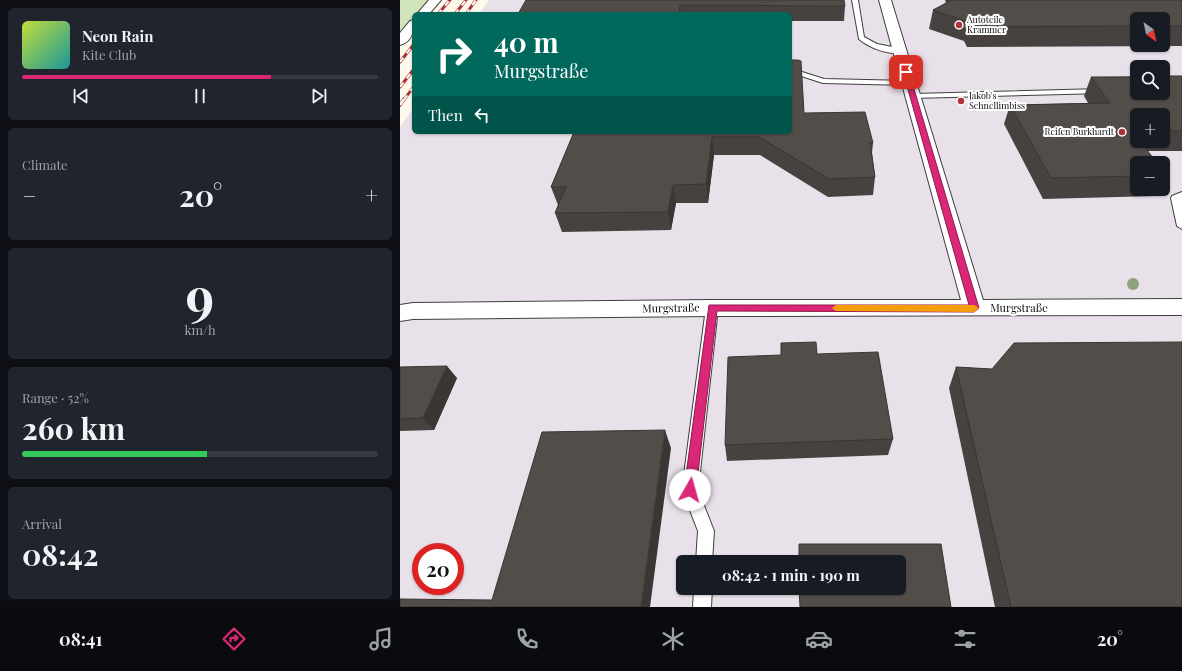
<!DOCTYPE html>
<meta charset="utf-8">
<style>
body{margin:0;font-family:"Playfair Display",serif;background:#20242c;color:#f1f3f6;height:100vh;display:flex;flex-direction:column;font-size:15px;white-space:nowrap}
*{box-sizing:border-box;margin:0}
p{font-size:13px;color:#9ea1a6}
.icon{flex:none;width:22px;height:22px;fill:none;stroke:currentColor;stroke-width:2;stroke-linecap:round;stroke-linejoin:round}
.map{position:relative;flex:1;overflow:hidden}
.side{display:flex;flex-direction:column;gap:8px;padding:8px;background:#0d0f14;width:400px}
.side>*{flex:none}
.hud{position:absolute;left:12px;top:12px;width:380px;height:122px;border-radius:6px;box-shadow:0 1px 3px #0004;background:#00695c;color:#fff;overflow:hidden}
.needle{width:26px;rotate:147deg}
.tools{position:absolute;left:730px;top:12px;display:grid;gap:8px}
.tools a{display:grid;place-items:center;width:40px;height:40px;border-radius:6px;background:#171b24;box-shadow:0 1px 3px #0004;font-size:20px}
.speed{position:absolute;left:12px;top:543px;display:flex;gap:8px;font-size:20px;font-weight:700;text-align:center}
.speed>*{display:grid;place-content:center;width:52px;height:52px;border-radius:50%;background:#171b24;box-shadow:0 1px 3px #0004;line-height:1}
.speed .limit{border:6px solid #d22;background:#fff;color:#111}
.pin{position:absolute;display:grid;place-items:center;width:34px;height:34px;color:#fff;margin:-17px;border-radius:8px;box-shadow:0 2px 6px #0006}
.me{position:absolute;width:44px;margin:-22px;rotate:7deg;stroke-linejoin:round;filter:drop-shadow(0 0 3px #0008)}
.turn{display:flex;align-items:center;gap:14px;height:84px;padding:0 16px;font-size:18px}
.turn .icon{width:52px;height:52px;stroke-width:2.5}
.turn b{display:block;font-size:28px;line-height:34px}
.then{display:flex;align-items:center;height:38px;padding:0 16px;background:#0003;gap:8px;font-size:15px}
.big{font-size:30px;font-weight:700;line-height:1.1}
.side .tile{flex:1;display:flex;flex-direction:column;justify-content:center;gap:6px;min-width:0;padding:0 14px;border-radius:6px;background:#20242c}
.side .dial{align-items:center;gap:0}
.dial b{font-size:52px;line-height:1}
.song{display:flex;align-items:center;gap:12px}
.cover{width:48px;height:48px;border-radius:6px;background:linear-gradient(135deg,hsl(70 70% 55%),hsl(180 70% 35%))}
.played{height:4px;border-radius:2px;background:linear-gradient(90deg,#db2777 70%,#363941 70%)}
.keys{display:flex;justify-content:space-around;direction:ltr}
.heat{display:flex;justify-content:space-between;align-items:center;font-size:22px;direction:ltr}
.charge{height:6px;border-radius:3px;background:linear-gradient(90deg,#34c759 52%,#363941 0)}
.trip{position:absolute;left:276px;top:555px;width:230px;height:40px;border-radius:6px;background:#171b24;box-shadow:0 1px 3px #0004;font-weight:700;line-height:40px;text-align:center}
.menu{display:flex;height:64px;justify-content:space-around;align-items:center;background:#090b0e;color:#9ea1a6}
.menu .icon{width:28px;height:28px}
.menu .current{color:#db2777}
.menu b{font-size:18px;color:#f1f3f6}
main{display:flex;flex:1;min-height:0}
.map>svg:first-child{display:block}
.industrial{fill:#e9e1ea;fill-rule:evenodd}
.green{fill:#d0e3ba}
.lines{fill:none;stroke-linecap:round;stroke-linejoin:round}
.lane-casing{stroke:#3f3f3f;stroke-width:2}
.street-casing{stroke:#3f3f3f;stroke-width:2}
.lane{fill:#fff;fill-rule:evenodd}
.street{fill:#fff;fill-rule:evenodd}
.rail-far1-casing{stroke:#ac3339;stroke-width:3}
.rail-casing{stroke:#ac3339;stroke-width:3.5}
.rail-far1{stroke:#fff;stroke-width:2;stroke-dasharray:5.5;stroke-linecap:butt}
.rail{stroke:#fff;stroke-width:2.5;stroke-dasharray:7;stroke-linecap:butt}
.tree{fill:#8ca37e}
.wall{fill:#47423f;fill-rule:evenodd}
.shaded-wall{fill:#3a3633}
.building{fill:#534d49;stroke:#3a3633}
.route{fill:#db2777;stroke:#8e194d}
.slow{fill:#f59e0b}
.poi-dot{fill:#ac3339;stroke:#fff;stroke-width:1.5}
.labels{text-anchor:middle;stroke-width:4;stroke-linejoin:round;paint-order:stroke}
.far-poi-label{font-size:9px;fill:#0c0c0c;stroke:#fff;text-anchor:start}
.street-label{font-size:11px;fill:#0c0c0c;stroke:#fff}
</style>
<main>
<section class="side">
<div class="tile">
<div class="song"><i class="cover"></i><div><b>Neon Rain</b><p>Kite Club</p></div></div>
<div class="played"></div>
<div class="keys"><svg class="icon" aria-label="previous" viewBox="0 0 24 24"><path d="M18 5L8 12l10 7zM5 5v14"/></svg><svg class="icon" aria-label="pause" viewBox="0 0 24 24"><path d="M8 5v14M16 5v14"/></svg><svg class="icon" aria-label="next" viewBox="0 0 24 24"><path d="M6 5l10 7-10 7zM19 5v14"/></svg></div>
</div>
<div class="tile"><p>Climate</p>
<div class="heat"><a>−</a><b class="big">20°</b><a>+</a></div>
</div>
<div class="tile dial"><b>9</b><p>km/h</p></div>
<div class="tile"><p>Range · 52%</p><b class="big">260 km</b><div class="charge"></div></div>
<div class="tile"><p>Arrival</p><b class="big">08:42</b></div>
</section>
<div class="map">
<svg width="782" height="607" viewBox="0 0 782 607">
<rect width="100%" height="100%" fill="#fdfaec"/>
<!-- industrial -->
<path class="industrial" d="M89 0H782V607H0V127L14 107V132H390V14H79ZM737 19H763V45H737ZM737 67H763V93H737ZM737 115H763V141H737ZM737 163H763V189H737ZM21 552H55V586H21ZM283 562H499V588H283Z"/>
<!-- green -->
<path class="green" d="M0 0H30L18 14H14V19L0 35Z"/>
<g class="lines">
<!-- lane casing -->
<g class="lane-casing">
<path id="lane" d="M452 0H458L464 37 477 44 503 49V53C489 55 469 48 459 39Z
M390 71H399L424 79 509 81 513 83 509 85 423 83 398 75H390Z
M701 89H704V93L513 98 509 96 513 94Z
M782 192V229L777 226 771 198 772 196Z
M312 303 316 305 318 308 298 490 314 531 312 562H296L298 531 282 490 306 308 308 305Z
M294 588H312L311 607H293Z"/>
</g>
<!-- street casing -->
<g class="street-casing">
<path id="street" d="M29 0H41L29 14H17Z
M479 0H491L583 300 782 299V315L312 316 13 319 0 321V305L13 303 312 300H561Z
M14 20C14 31 12 42 0 45V33L10 21Z"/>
</g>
<!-- lane -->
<use href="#lane" class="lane"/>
<!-- street -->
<use href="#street" class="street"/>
<!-- rail-far1 casing -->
<g class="rail-far1-casing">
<path id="rail-far1" d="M38 14 50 0
M55 14 66 0
M66 14 76 0
M0 62 14 44
M0 87 14 69
M4 100 14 86"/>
</g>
<!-- rail casing -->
<g class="rail-casing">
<path id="rail" d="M0 105 4 99"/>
</g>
<!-- rail-far1 -->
<use href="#rail-far1" class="rail-far1"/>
<!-- rail -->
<use href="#rail" class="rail"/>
</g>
<!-- trees -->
<circle class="tree" cx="733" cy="284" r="6"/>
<!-- wall -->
<path class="wall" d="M126 0 445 6 444 21H390V14H118Z
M545 0H782V46L567 47 564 41 529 29 533 10 546 3ZM737 19H763V45H737Z
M782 76V151H748L737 163V189H759L755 196 643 199 604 124 610 105 688 103 684 96 691 77ZM737 115H763V141H737Z
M404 113 473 143 472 153 475 177 473 195 428 197 360 155H314L308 203H276L271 230 162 232 155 213 158 205 151 187 174 132Z
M763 170 767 175 763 183Z
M417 354 493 439 488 455 327 461 325 445Z
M0 367 57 378 34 430 0 431Z
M556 367 592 369 782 607H595L549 388Z"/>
<!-- shaded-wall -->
<path class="shaded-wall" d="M280 5 281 14H279Z
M312 137 314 155 308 203 306 184Z
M273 185 276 203 271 230 268 212Z
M47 366 57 378 34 430 23 418Z
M265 430 271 448 250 607H241Z"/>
<!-- building -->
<path class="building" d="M126 0H444L445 6 280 5 279 14H118Z
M552 0H782V26H763V19H737V26L571 27 568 22 533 10Z
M390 60H398L401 61 404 113 465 112 473 143H470L475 177 429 179 359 137H312L306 184 273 185 268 212 155 213 166 187H151L174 132H390Z
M763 76H782V131H763V115H737V132H733L737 137V141H740L757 163H737V176L651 178 610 105 710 103 691 77H737V93H763Z
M763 170 767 175 763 176Z
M416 342 417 354 478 352 493 439 325 445 328 357 381 355V343Z
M782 342V607H611L556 367 592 369 614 343Z
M47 366 23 418 0 419V367Z
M265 430 241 607H0V599L92 600 142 432Z
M399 544H541L551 607H400L399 588H499V562H399Z"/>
<!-- route -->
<path class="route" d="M506 70 509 72 579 308 574 312 317 311 296 490 294 494 290 495 286 494 284 490 309 305H569L503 72Z"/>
<!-- slow -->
<path class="slow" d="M436 305H574L579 308 574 312 436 311 432 308Z"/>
<!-- markers -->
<g class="poi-dot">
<circle cx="559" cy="25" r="4"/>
<circle cx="561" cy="101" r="4"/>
<circle cx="722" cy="132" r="4"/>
</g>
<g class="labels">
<!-- far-poi labels -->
<g class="far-poi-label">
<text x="567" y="23">Autoteile<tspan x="567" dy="10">Krammer</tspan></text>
<text x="569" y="99">Jakob's<tspan x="569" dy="10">Schnellimbiss</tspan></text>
<text x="714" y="135" text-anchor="end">Reifen Burkhardt</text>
</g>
<!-- street labels -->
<g class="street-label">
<text transform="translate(271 308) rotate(-1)" y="4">Murgstraße</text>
<text x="619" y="312">Murgstraße</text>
</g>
</g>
</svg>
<div class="tools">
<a><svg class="needle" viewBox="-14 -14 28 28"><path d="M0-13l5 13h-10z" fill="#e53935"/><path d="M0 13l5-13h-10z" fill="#9ea1a6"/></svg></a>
<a><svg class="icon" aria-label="search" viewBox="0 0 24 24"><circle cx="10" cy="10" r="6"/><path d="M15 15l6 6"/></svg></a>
<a>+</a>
<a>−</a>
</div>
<div class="speed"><div class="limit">20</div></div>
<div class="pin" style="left:506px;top:72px;background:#d93025"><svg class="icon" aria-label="arrive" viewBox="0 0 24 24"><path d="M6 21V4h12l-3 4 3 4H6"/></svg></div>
<svg class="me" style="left:290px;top:490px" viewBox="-20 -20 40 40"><circle r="19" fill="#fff"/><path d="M0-13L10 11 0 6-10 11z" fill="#db2777"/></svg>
<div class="trip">08:42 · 1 min · 190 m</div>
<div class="hud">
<div class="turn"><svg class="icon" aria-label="right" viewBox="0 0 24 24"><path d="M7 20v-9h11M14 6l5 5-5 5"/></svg><div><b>40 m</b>Murgstraße</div></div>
<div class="then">Then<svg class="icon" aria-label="left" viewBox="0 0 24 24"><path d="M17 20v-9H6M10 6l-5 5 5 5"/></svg></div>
</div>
</div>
</main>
<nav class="menu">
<b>08:41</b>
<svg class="icon current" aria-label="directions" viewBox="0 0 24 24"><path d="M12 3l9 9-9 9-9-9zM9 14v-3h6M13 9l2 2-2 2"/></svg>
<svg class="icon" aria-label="music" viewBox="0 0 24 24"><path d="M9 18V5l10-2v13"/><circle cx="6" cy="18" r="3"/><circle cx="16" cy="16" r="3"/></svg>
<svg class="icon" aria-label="phone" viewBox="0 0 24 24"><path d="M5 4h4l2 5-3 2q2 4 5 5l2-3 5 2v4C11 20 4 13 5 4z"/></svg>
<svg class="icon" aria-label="climate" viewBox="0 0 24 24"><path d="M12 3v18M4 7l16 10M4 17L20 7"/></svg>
<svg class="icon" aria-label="car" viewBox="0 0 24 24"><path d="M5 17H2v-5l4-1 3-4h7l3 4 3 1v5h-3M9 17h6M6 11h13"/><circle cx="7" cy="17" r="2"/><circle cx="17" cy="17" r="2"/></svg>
<svg class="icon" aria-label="filters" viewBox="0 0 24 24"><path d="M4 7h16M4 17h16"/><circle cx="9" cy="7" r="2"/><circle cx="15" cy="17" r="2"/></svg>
<b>20°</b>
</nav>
